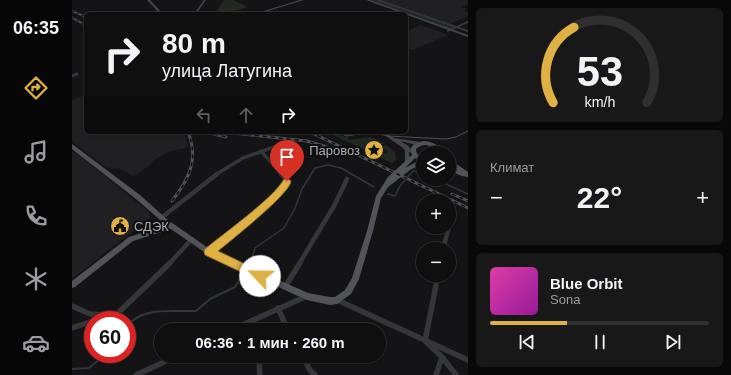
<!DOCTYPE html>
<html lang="ru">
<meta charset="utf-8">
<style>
body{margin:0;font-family:Helvetica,sans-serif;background:#181819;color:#f1f3f6;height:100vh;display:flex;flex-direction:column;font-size:15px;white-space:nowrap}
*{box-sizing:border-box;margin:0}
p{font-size:13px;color:#9b9c9f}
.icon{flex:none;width:22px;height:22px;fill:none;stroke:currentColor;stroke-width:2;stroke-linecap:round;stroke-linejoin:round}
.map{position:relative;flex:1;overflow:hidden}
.side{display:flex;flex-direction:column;gap:8px;padding:8px;background:#080809;width:263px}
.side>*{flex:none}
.top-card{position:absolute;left:12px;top:12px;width:324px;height:122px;border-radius:6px;box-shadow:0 1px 3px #0004,0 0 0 1px #2f2f30;background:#0f0f10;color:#f1f3f6;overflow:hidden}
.tools{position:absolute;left:344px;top:146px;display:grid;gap:8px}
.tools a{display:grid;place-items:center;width:40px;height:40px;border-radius:50%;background:#0f0f10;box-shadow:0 1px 3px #0004,0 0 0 1px #2f2f30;font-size:20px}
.speed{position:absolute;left:12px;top:311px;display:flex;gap:8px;font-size:20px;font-weight:700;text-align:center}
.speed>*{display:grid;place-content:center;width:52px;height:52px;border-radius:50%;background:#0f0f10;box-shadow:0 1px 3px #0004,0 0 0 1px #2f2f30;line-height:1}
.speed .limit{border:6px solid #d22;background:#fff;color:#111}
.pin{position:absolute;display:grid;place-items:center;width:34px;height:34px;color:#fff;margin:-41px -17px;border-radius:50% 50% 50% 0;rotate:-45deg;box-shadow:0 0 4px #0007}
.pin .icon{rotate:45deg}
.me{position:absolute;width:44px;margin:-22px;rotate:294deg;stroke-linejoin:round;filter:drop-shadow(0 0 3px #0008)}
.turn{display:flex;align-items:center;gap:14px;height:84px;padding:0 12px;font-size:18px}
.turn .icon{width:52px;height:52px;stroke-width:2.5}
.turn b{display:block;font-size:28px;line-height:34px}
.lanes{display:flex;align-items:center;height:38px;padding:0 12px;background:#0003;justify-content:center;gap:20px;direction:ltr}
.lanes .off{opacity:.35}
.big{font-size:30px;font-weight:800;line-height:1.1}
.side .card{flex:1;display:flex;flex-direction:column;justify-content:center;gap:6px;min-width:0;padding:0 14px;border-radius:6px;background:#181819}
.side .dial{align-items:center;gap:0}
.dial svg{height:104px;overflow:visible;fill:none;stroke:#2f2f30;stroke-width:7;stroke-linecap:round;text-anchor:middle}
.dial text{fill:#f1f3f6;stroke:none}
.song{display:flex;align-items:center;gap:12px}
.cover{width:48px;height:48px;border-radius:6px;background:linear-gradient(135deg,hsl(320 70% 55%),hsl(300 70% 35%))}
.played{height:4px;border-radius:2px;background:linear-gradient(90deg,#dfb043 35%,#2f2f30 35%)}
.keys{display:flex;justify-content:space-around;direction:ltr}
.heat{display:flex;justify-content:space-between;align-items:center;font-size:22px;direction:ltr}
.trip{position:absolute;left:82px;top:323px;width:232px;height:40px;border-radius:20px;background:#0f0f10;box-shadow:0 1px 3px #0004,0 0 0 1px #2f2f30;font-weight:800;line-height:40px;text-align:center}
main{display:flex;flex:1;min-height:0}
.menu{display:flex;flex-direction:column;width:72px;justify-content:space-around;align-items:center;background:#060606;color:#9b9c9f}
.menu .icon{width:28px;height:28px}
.menu .selected{color:#dfb043}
.menu b{font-size:18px;color:#f1f3f6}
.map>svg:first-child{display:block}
.built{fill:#202022}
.green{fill:#212822}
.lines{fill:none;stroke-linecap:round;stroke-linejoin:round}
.stream-far1{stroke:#2f363d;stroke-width:1.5}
.stream{stroke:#2f363d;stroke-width:2}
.minor-far4{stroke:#35363a;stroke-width:2}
.minor-far3{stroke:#35363a;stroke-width:3}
.minor-far2{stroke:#35363a;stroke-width:3.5}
.minor-far1{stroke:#35363a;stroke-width:4.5}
.minor{stroke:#35363a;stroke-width:5.5}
.secondary{fill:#44454a;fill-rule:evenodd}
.primary{fill:#525359;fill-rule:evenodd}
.tram{stroke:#4f5055;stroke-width:1}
.rail-far1-casing{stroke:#4f5055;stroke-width:2}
.rail-casing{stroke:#4f5055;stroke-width:3}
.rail-far1{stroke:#0f0f10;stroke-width:1;stroke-dasharray:2.5;stroke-linecap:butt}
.rail{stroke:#0f0f10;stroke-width:1.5;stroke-dasharray:4;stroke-linecap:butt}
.route{fill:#dfb043;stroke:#91722c}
.labels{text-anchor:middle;stroke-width:4;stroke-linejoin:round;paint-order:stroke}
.poi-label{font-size:13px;fill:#a7abb4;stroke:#0f0f10;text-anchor:end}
</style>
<main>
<nav class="menu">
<b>06:35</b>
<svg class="icon selected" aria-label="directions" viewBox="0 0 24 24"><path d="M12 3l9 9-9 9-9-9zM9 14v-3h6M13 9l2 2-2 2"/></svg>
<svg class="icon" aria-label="music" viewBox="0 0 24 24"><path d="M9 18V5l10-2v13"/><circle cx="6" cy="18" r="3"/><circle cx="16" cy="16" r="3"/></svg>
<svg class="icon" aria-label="phone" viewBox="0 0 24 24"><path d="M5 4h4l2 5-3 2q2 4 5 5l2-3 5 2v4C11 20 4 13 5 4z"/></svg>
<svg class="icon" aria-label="climate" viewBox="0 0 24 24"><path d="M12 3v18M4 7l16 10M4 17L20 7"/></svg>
<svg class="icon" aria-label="car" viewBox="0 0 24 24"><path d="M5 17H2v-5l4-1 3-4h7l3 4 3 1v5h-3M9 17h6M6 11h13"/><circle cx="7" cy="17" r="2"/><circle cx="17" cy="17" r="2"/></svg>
</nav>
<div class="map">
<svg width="396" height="375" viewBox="0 0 396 375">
<rect width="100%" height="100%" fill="#141416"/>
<!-- built -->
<path class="built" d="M309 0H396V4L389 7 395 9 392 11 396 12V16L378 24Z
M349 25 376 35 341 50 334 47V31Z
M14 94V132H112L116 147 96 152 82 160 77 166 62 176 59 175 46 168 39 169 33 167 0 141V101Z
M0 152 5 153 78 213V218L0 279Z"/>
<!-- green -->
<path class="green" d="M152 0H161L176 7 152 14H143Z
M297 0H304L381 27 377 29Z
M255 132C263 132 267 136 275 137L277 140 299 137 312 143 306 146 294 143 293 150 315 154 316 151 309 148 314 145 323 152 324 160 320 163Z"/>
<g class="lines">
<!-- stream-far1 -->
<path class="stream-far1" d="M363 179 396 194
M316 194 323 196 328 186 341 171 351 172
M178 264 183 248 212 228 223 208 230 189 243 168 256 165 269 168 302 187"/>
<!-- stream -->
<path class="stream" d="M175 268 179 263
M55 326C71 306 101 312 124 311L138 299 163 287 173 271
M0 369 17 368 34 354"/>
<!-- minor-far4 -->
<path class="minor-far4" d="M306 0 396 31
M376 31 396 22"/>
<!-- minor-far3 -->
<path class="minor-far3" d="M0 76 5 74"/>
<!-- minor-far2 -->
<path class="minor-far2" d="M189 151 210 175
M143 175 171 158 205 146"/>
<!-- minor-far1 -->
<path class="minor-far1" d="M89 218 145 174
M371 249 379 220
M137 252 196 203 215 184 213 178 209 174
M97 264 119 240
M227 264 262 206 275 179"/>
<!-- minor -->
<path class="minor" d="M366 275 353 341 370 357 384 375
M213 287 228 263
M265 300 396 360
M0 306 18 314 36 315
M206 308 216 330
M26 320 45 314 98 263
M0 328 21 321
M159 330 235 296
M230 356 238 370 243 375
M64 375 105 356
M188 375 187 363 194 356
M364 375 370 357"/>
<!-- secondary -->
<path class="secondary" d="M75 0H78L91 14H88Z
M132 0H134L124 14H122Z
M228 0H232L186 14H182Z
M294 0H298L396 35V37Z
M308 132H313L322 138 349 142 351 144 349 146 328 141 335 145 343 152 341 154 337 152 338 161 337 162H333V151L331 148Z"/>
<!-- primary -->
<path class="primary" d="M352 141C361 142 369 146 375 153H369C362 146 352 141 344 149 344 154 347 156 351 159V163L338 170 316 187 309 198 301 231 287 279 279 294 265 304 258 305 235 300 177 274 135 254 99 229 61 241 3 287 0 288V281L57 237 94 225 64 199 0 149V144L68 195 96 220 139 250 236 293 258 297H263L273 290 280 278 295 231 304 196 316 177 340 155C336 145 344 143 352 141ZM343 158 346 161 333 168Z
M377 159 396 172V177L390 176 377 171V167L386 170 377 164Z"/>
<!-- tram -->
<path class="tram" d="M263 132 275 136 298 132
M299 132 316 136 374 139 384 137 396 131"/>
<!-- rail-far1 casing -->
<g class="rail-far1-casing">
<path id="rail-far1" d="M0 11 14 17
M0 18 14 25"/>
</g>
<!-- rail casing -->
<g class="rail-casing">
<path id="rail" d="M134 132 154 137
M151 132 235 141 262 149
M238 132 396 208
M380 194 396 201
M100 201C117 179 127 160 116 132"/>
</g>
<!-- rail-far1 -->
<use href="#rail-far1" class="rail-far1"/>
<!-- rail -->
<use href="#rail" class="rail"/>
</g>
<!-- route -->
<path class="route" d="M215 178 219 181C219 193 158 241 146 251L192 273 194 276 192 279 188 281 184 279 133 255 132 252 133 249C152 233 202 198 212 179Z"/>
<!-- icons -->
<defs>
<g id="sight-disc" transform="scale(1)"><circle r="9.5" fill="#dfb043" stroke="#0f0f10"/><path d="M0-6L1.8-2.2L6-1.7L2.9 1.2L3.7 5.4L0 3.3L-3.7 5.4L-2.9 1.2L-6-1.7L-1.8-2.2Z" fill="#111"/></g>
<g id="civic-disc" transform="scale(1)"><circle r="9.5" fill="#dfb043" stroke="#0f0f10"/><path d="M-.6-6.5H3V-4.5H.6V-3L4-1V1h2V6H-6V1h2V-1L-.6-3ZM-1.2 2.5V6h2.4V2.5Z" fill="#111"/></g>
</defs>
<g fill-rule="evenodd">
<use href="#sight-disc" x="302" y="150"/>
<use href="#civic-disc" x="48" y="226"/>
</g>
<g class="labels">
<!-- poi labels -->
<g class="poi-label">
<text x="288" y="155">Паровоз</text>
<text x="62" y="231" text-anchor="start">СДЭК</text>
</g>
</g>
</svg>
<div class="tools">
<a><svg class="icon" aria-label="layers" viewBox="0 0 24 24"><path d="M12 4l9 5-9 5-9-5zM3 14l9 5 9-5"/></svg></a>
<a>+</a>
<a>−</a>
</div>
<div class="speed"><div class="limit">60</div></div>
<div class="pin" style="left:215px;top:181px;background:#d93025"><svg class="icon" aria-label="arrive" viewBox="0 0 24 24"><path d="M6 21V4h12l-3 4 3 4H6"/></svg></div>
<svg class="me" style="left:188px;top:276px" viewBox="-20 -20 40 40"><circle r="19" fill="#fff"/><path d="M0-13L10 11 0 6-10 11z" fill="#dfb043"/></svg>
<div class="trip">06:36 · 1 мин · 260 m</div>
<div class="top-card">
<div class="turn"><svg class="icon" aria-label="right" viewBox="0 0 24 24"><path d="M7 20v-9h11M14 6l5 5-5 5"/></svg><div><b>80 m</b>улица Латугина</div></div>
<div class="lanes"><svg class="icon off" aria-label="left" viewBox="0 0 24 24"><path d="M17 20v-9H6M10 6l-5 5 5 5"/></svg><svg class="icon off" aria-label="ahead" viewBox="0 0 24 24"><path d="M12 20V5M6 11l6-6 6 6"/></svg><svg class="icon" aria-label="right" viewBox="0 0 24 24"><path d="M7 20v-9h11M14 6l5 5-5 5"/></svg></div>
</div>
</div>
<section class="side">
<div class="card dial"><svg viewBox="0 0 100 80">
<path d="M14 69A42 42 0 1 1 86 69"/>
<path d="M14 69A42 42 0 0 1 30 11" stroke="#dfb043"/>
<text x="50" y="56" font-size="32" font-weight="700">53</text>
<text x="50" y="72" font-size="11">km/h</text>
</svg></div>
<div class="card"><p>Климат</p>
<div class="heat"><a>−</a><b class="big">22°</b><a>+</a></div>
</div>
<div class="card">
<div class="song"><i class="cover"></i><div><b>Blue Orbit</b><p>Sona</p></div></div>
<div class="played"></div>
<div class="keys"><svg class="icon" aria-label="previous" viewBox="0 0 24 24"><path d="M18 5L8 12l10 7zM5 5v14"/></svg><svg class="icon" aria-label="pause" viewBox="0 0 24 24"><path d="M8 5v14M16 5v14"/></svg><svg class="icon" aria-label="next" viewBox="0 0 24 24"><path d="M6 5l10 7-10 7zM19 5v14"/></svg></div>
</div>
</section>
</main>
